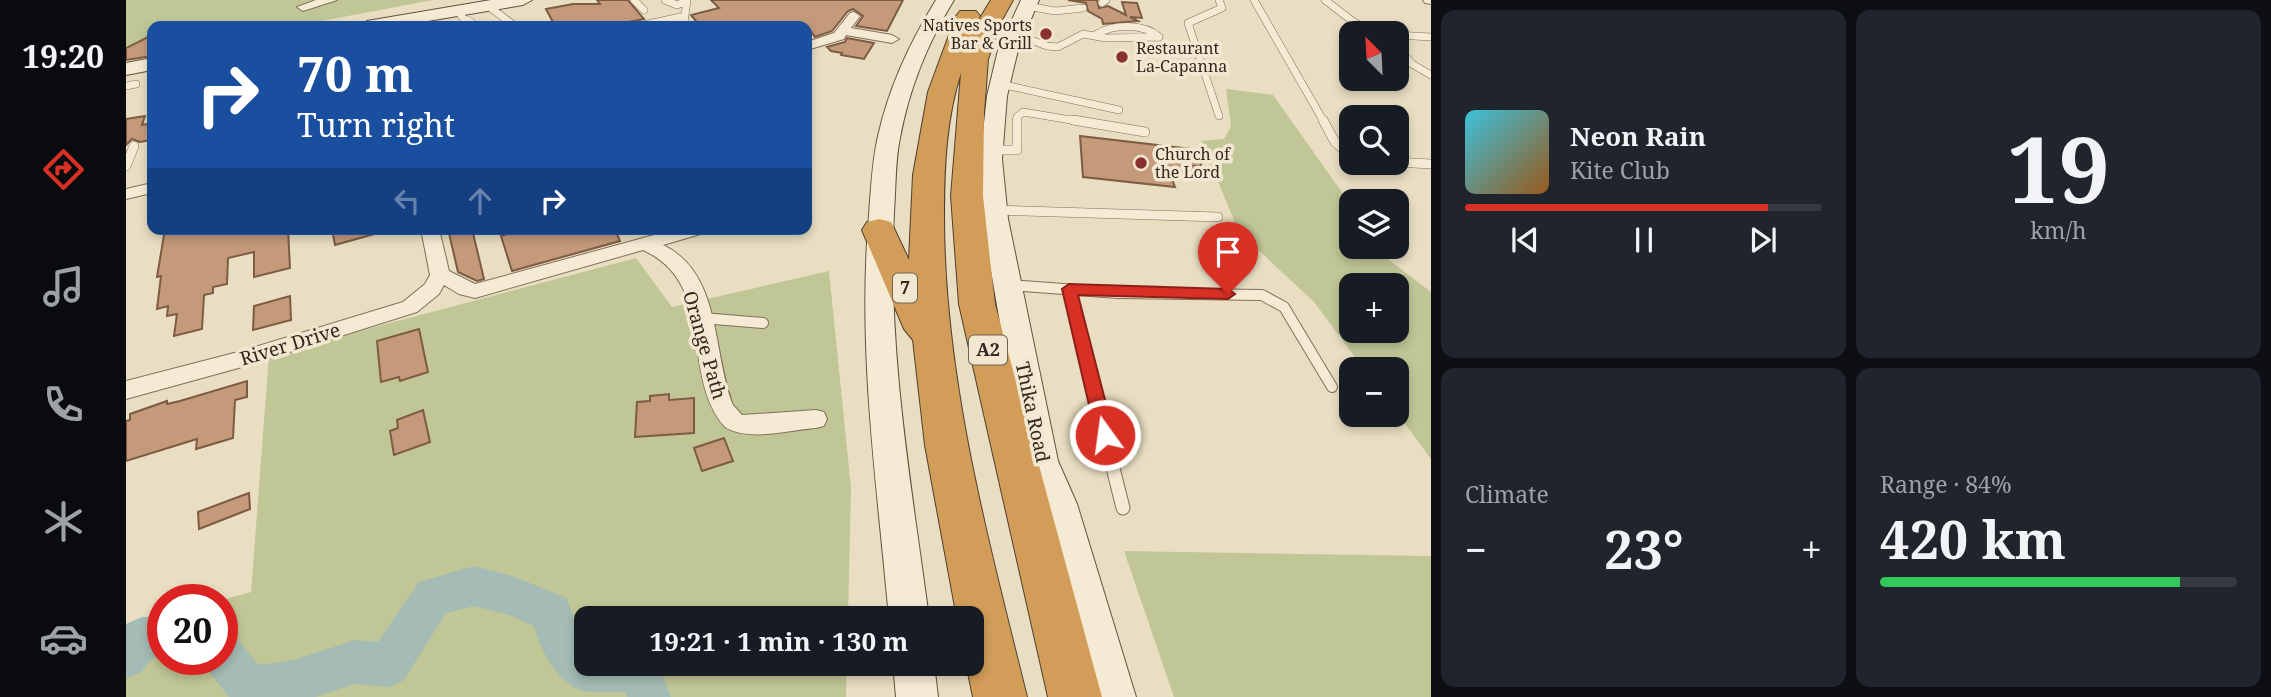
<!DOCTYPE html>
<meta charset="utf-8">
<style>
body{margin:0;font-family:"Noto Serif",serif;background:#20242c;color:#f1f3f6;height:100vh;display:flex;flex-direction:column;font-size:26px;white-space:nowrap}
*{box-sizing:border-box;margin:0}
p{font-size:23px;color:#9ea1a6}
.icon{flex:none;width:38px;height:38px;fill:none;stroke:currentColor;stroke-width:2;stroke-linecap:round;stroke-linejoin:round}
.map{position:relative;flex:1;overflow:hidden}
.details{display:flex;flex-direction:column;gap:10px;padding:10px;background:#0d0f14;width:840px}
.details>*{flex:none}
.guide{position:absolute;left:21px;top:21px;width:665px;height:214px;border-radius:14px;box-shadow:0 4px 10px #0003;background:#1a4fa0;color:#fff;overflow:hidden}
.needle{width:46px;rotate:336deg}
.tools{position:absolute;left:1213px;top:21px;display:grid;gap:14px}
.tools a{display:grid;place-items:center;width:70px;height:70px;border-radius:14px;background:#171b24;box-shadow:0 4px 10px #0003;font-size:35px}
.speed{position:absolute;left:21px;top:584px;display:flex;gap:14px;font-size:35px;font-weight:700;text-align:center}
.speed>*{display:grid;place-content:center;width:91px;height:91px;border-radius:50%;background:#171b24;box-shadow:0 4px 10px #0003;line-height:1}
.speed .limit{border:10px solid #d22;background:#fff;color:#111}
.pin{position:absolute;display:grid;place-items:center;width:60px;height:60px;color:#fff;margin:-72px -30px;border-radius:50% 50% 50% 0;rotate:-45deg;box-shadow:0 0 7px #0007}
.pin .icon{rotate:45deg}
.me{position:absolute;width:77px;margin:-38px;rotate:346deg;stroke-linejoin:round;filter:drop-shadow(0 0 5px #0008)}
.turn{display:flex;align-items:center;gap:24px;height:147px;padding:0 35px;font-size:32px}
.turn .icon{width:91px;height:91px;stroke-width:2.5}
.turn b{display:block;font-size:49px;line-height:60px}
.lanes{display:flex;align-items:center;height:66px;padding:0 35px;background:#0003;justify-content:center;gap:35px;direction:ltr}
.lanes .off{opacity:.35}
.big{font-size:52px;font-weight:700;line-height:1.1}
.details .card{flex:1;display:flex;flex-direction:column;justify-content:center;gap:10px;min-width:0;padding:0 24px;border-radius:14px;background:#20242c}
.details .dial{align-items:center;gap:0}
.dial b{font-size:91px;line-height:1}
.song{display:flex;align-items:center;gap:21px}
.cover{width:84px;height:84px;border-radius:10px;background:linear-gradient(135deg,hsl(190 70% 55%),hsl(30 70% 35%))}
.played{height:7px;border-radius:4px;background:linear-gradient(90deg,#d93025 85%,#363941 85%)}
.keys{display:flex;justify-content:space-around;direction:ltr}
.heat{display:flex;justify-content:space-between;align-items:center;font-size:38px;direction:ltr}
.charge{height:10px;border-radius:5px;background:linear-gradient(90deg,#34c759 84%,#363941 0)}
.details .tiles{flex:1;display:grid;gap:10px;grid-template-columns:repeat(2,1fr)}
.trip{position:absolute;left:448px;top:606px;width:410px;height:70px;border-radius:14px;background:#171b24;box-shadow:0 4px 10px #0003;font-weight:700;line-height:70px;text-align:center}
main{display:flex;flex:1;min-height:0}
.menu{display:flex;flex-direction:column;width:126px;justify-content:space-around;align-items:center;background:#090b0e;color:#9ea1a6}
.menu .icon{width:49px;height:49px}
.menu .on{color:#d93025}
.menu b{font-size:32px;color:#f1f3f6}
.map>svg:first-child{display:block}
.green{fill:#c1c697;fill-rule:evenodd}
.lines{fill:none;stroke-linecap:round;stroke-linejoin:round}
.river{fill:#a4bcb5;fill-rule:evenodd}
.building{fill:#c49a7b;stroke:#7e5b43;stroke-width:2}
.lane-far3-casing{stroke:#816f5b;stroke-width:8}
.lane-far2-casing{stroke:#816f5b;stroke-width:10}
.lane-far1-casing{stroke:#816f5b;stroke-width:12}
.lane-casing{stroke:#816f5b;stroke-width:15}
.street-casing{stroke:#816f5b;stroke-width:2}
.secondary-casing{stroke:#63513e;stroke-width:2}
.highway-casing{stroke:#4f3e2f;stroke-width:2}
.lane-far3{stroke:#f5ebd4;stroke-width:7}
.lane-far2{stroke:#f5ebd4;stroke-width:9}
.lane-far1{stroke:#f5ebd4;stroke-width:10}
.lane{stroke:#f5ebd4;stroke-width:13}
.street{fill:#f5ebd4;fill-rule:evenodd}
.secondary{fill:#f5ebd4;fill-rule:evenodd}
.highway{fill:#d29d59;fill-rule:evenodd}
.route{fill:#d93025;stroke:#8d1f18;stroke-width:2}
.poi-dot{fill:#8b3031;stroke:#f2e8d1;stroke-width:2.5}
.labels{text-anchor:middle;stroke-width:7;stroke-linejoin:round;paint-order:stroke}
.far-poi-label{font-size:16px;fill:#33281e;stroke:#f2e8d1;text-anchor:start}
.shield{fill:#f2e8d1;stroke:#6c6254;stroke-width:2}
.shield-label{font-size:18px;font-weight:bold;fill:#33281e}
.street-label{font-size:19px;fill:#33281e;stroke:#f2e8d1}
</style>
<main>
<nav class="menu">
<b>19:20</b>
<svg class="icon on" aria-label="directions" viewBox="0 0 24 24"><path d="M12 3l9 9-9 9-9-9zM9 14v-3h6M13 9l2 2-2 2"/></svg>
<svg class="icon" aria-label="music" viewBox="0 0 24 24"><path d="M9 18V5l10-2v13"/><circle cx="6" cy="18" r="3"/><circle cx="16" cy="16" r="3"/></svg>
<svg class="icon" aria-label="phone" viewBox="0 0 24 24"><path d="M5 4h4l2 5-3 2q2 4 5 5l2-3 5 2v4C11 20 4 13 5 4z"/></svg>
<svg class="icon" aria-label="climate" viewBox="0 0 24 24"><path d="M12 3v18M4 7l16 10M4 17L20 7"/></svg>
<svg class="icon" aria-label="car" viewBox="0 0 24 24"><path d="M5 17H2v-5l4-1 3-4h7l3 4 3 1v5h-3M9 17h6M6 11h13"/><circle cx="7" cy="17" r="2"/><circle cx="17" cy="17" r="2"/></svg>
</nav>
<div class="map">
<svg width="1305" height="697" viewBox="0 0 1305 697">
<rect width="100%" height="100%" fill="#e9dec2"/>
<!-- green -->
<path class="green" d="M0 0H307L169 26H26V54L0 59Z
M1100 89 1147 95 1225 205V247H1254L1263 260 1305 292V459L1271 413 1270 369H1238L1188 302 1113 232 1075 141 1098 139 1105 126ZM1225 285H1270V331H1225Z
M510 258 546 307 703 271 725 488 722 618H460V663H721L720 697H0V628L37 618V660H96V600L125 592 143 355Z
M998 551 1305 556V697H1048Z"/>
<g class="lines">
<!-- river -->
<path class="river" d="M348 566 386 576 441 598 450 626 460 638V663H531L545 697H501L499 692C485 692 468 694 455 690 431 682 414 650 408 626L383 615 348 606 320 613 278 680 263 687 229 684 189 697H103L81 669 77 660H96V633L111 639 133 665 168 660 229 640 252 642 293 582Z
M37 616V658L26 659 15 672 0 679V624L16 617Z"/>
</g>
<!-- building -->
<path class="building" d="M471 0H502L518 19 481 26H429L420 9 447 4H474Z
M585 0H777L761 31 730 26 737 16 727 9 722 11 706 31 689 37 681 26H574L565 15 593 8Z
M942 0H971L973 8 982 6 1000 15 996 2 1011 3 1016 18 1004 17 1012 21 977 24 976 19 962 11 960 3Z
M26 35V56L0 60V48Z
M721 38 748 43 738 59 715 55 716 53 705 51 701 47 719 42Z
M19 116 16 125 26 123V140L14 142 6 139 0 145V119Z
M954 136 1074 150 1075 166H1066L1068 173 1043 171 1049 187 957 177Z
M39 229H162L164 268 128 277V252L102 258 101 284 87 287V293L78 295 76 329 48 336 51 314 41 316 42 306 31 309 35 276 31 277Z
M206 229H251L252 233 209 245Z
M322 229H346L358 279 351 281 332 272Z
M398 229H489L494 241 386 271 375 236Z
M164 296 165 320 127 330 128 306Z
M293 329 302 372 274 381 273 377 255 382 251 341Z
M121 381V397L109 400 107 438 70 449 71 439 0 461V421L4 420V414L41 401V404L54 401Z
M543 394V400L568 398V433L509 437 511 402 524 401V396Z
M297 410 304 442 268 455 264 431 272 428 271 420Z
M598 438 607 461 576 471 568 448Z
M123 493 124 509 73 529 72 512Z"/>
<g class="lines">
<!-- lane-far3 casing -->
<g class="lane-far3-casing">
<path id="lane-far3" d="M508 0 518 10
M539 0 551 5 561 1
M561 0 558 23 561 26
M1093 0 1096 8 1062 23 1093 116
M1128 0 1198 122
M1199 0 1229 23 1257 33
M976 3 980 0
M362 6 389 26
M901 6 929 11 957 8
M332 11 337 18 345 22
M513 26 559 16
M889 34 921 46 932 47 957 34 980 38 1033 37
M971 34C987 24 1018 23 1033 37
M1270 35 1305 37
M1270 45 1286 64 1305 75
M874 84 993 110
M0 86 10 84
M891 122V117L897 112 957 122"/>
</g>
<!-- lane-far2 casing -->
<g class="lane-far2-casing">
<path id="lane-far2" d="M947 120 1019 132
M1197 120 1209 142 1225 156
M866 150H891V120
M1270 162 1305 164
M0 166 8 146
M868 210 1092 217
M529 229 535 240"/>
</g>
<!-- lane-far1 casing -->
<g class="lane-far1-casing">
<path id="lane-far1" d="M883 285 992 293 1136 295 1158 307 1206 387
M943 289 986 462
M576 318 637 323"/>
</g>
<!-- lane casing -->
<g class="lane-casing">
<path id="lane" d="M985 460 997 508"/>
</g>
<!-- street casing -->
<g class="street-casing">
<path id="street" d="M190 0H211L177 11 171 7Z
M1297 0H1305V4L1299 3Z
M728 12 734 16 725 28 766 35 773 39 766 43 720 35 718 39 681 50V42L708 33 724 13Z
M26 183V193L0 199V189Z
M295 229H313L323 271 349 284 550 229H581L578 233 537 245C596 273 586 353 607 405L616 415 690 410 698 412 701 419 698 426 690 428C663 430 622 442 599 427 553 375 592 284 517 250L349 298 333 294 318 285 313 294 291 312 116 367 0 399V381L116 351 277 302 299 284 304 275Z"/>
</g>
<!-- secondary casing -->
<g class="secondary-casing">
<path id="secondary" d="M365 0H406L397 5 272 26H232L241 21Z
M810 0H828C802 42 783 89 774 138 769 162 770 187 768 212 761 348 785 483 803 618H763C751 484 731 350 743 215 745 189 746 162 752 136 763 87 784 42 810 0Z
M895 0H913L892 50 881 96 876 159 882 219 932 461 951 504 1010 697H968L915 504 898 461 856 219 854 159 861 96 872 50Z
M26 58V70L0 75V63Z
M767 663H808L812 697H770Z"/>
</g>
<!-- highway casing -->
<g class="highway-casing">
<path id="highway" d="M865 0H887L877 18 862 59 858 113 857 196 869 304 976 697H922L833 304 825 196 835 73C820 118 818 169 818 216 818 379 862 539 901 697H847L840 663H845V618H831L799 445 787 340 778 329 736 230 741 222 753 219 765 222 783 260 787 175 802 92 830 16 834 11H850L854 16 851 23Z"/>
</g>
<!-- lane-far3 -->
<use href="#lane-far3" class="lane-far3"/>
<!-- lane-far2 -->
<use href="#lane-far2" class="lane-far2"/>
<!-- lane-far1 -->
<use href="#lane-far1" class="lane-far1"/>
<!-- lane -->
<use href="#lane" class="lane"/>
<!-- street -->
<use href="#street" class="street"/>
<!-- secondary -->
<use href="#secondary" class="secondary"/>
<!-- highway -->
<use href="#highway" class="highway"/>
</g>
<!-- route -->
<path class="route" d="M943 284 1102 289 1109 294 1102 299 952 295 988 435 985 441 979 443 973 441 970 435 936 289Z"/>
<!-- markers -->
<g class="poi-dot">
<circle cx="920" cy="34" r="7"/>
<circle cx="996" cy="57" r="7"/>
<circle cx="1015" cy="163" r="7"/>
</g>
<g class="labels">
<!-- far-poi labels -->
<g class="far-poi-label">
<text x="906" y="31" text-anchor="end">Natives Sports<tspan x="906" dy="18">Bar &amp; Grill</tspan></text>
<text x="1010" y="54">Restaurant<tspan x="1010" dy="18">La-Capanna</tspan></text>
<text x="1029" y="160">Church of<tspan x="1029" dy="18">the Lord</tspan></text>
</g>
<!-- shield labels -->
<g class="shield">
<rect x="767" y="273.5" width="24" height="29" rx="5"/>
<rect x="843" y="335.5" width="38" height="29" rx="5"/>
</g>
<g class="shield-label">
<text x="779" y="294">7</text>
<text x="862" y="356">A2</text>
</g>
<!-- street labels -->
<g class="street-label">
<text transform="translate(164 344) rotate(-17)" y="7">River Drive</text>
<text transform="translate(579 345) rotate(74)" y="7">Orange Path</text>
<text transform="translate(907 412) rotate(78)" y="7">Thika Road</text>
</g>
</g>
</svg>
<div class="tools">
<a><svg class="needle" viewBox="-14 -14 28 28"><path d="M0-13l5 13h-10z" fill="#e53935"/><path d="M0 13l5-13h-10z" fill="#9ea1a6"/></svg></a>
<a><svg class="icon" aria-label="search" viewBox="0 0 24 24"><circle cx="10" cy="10" r="6"/><path d="M15 15l6 6"/></svg></a>
<a><svg class="icon" aria-label="layers" viewBox="0 0 24 24"><path d="M12 4l9 5-9 5-9-5zM3 14l9 5 9-5"/></svg></a>
<a>+</a>
<a>−</a>
</div>
<div class="speed"><div class="limit">20</div></div>
<div class="pin" style="left:1102px;top:294px;background:#d93025"><svg class="icon" aria-label="arrive" viewBox="0 0 24 24"><path d="M6 21V4h12l-3 4 3 4H6"/></svg></div>
<svg class="me" style="left:979px;top:435px" viewBox="-20 -20 40 40"><circle r="17" fill="#d93025" stroke="#fff" stroke-width="3"/><path d="M0-11L8 9 0 5-8 9z" fill="#fff"/></svg>
<div class="trip">19:21 · 1 min · 130 m</div>
<div class="guide">
<div class="turn"><svg class="icon" aria-label="right" viewBox="0 0 24 24"><path d="M7 20v-9h11M14 6l5 5-5 5"/></svg><div><b>70 m</b>Turn right</div></div>
<div class="lanes"><svg class="icon off" aria-label="left" viewBox="0 0 24 24"><path d="M17 20v-9H6M10 6l-5 5 5 5"/></svg><svg class="icon off" aria-label="ahead" viewBox="0 0 24 24"><path d="M12 20V5M6 11l6-6 6 6"/></svg><svg class="icon" aria-label="right" viewBox="0 0 24 24"><path d="M7 20v-9h11M14 6l5 5-5 5"/></svg></div>
</div>
</div>
<section class="details">
<div class="tiles">
<div class="card">
<div class="song"><i class="cover"></i><div><b>Neon Rain</b><p>Kite Club</p></div></div>
<div class="played"></div>
<div class="keys"><svg class="icon" aria-label="previous" viewBox="0 0 24 24"><path d="M18 5L8 12l10 7zM5 5v14"/></svg><svg class="icon" aria-label="pause" viewBox="0 0 24 24"><path d="M8 5v14M16 5v14"/></svg><svg class="icon" aria-label="next" viewBox="0 0 24 24"><path d="M6 5l10 7-10 7zM19 5v14"/></svg></div>
</div>
<div class="card dial"><b>19</b><p>km/h</p></div>
<div class="card"><p>Climate</p>
<div class="heat"><a>−</a><b class="big">23°</b><a>+</a></div>
</div>
<div class="card"><p>Range · 84%</p><b class="big">420 km</b><div class="charge"></div></div>
</div>
</section>
</main>
